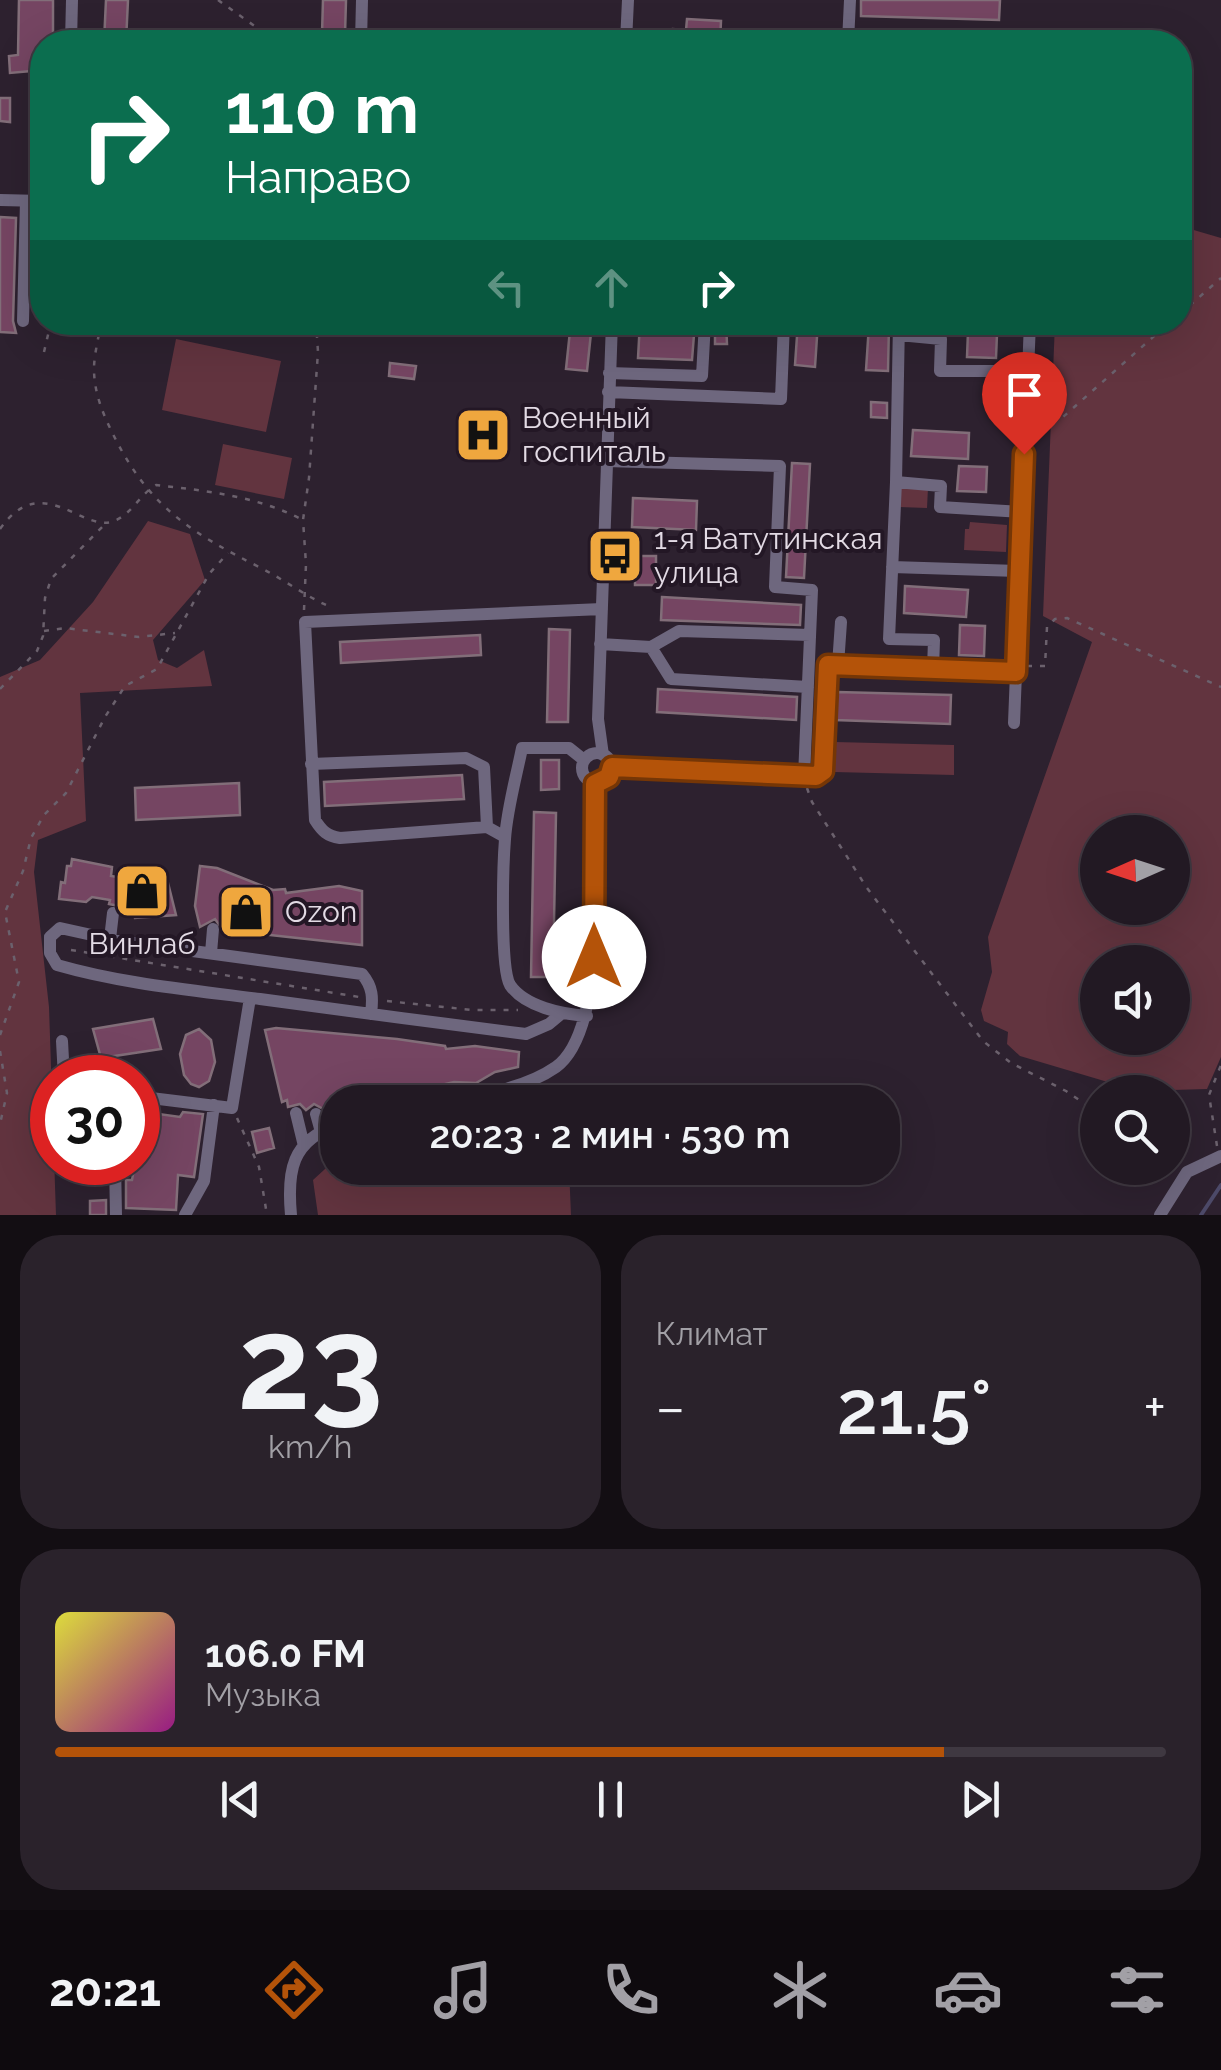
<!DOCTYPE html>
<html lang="ru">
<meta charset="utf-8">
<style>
body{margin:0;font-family:Raleway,sans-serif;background:#2a222b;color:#f1f3f6;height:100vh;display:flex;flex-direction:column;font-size:38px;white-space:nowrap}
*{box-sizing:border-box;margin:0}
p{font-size:32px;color:#a2a0a6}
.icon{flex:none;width:55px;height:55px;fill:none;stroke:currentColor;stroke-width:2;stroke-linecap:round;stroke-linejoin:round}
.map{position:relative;height:1215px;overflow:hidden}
.sheet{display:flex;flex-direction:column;gap:20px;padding:20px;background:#130e13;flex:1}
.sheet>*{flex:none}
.top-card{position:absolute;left:30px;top:30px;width:1162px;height:305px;border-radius:40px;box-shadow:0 10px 40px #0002,0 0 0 2px #3f3841;background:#0b6e4f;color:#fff;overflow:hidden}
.needle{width:65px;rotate:267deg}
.controls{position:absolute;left:1080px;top:815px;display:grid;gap:20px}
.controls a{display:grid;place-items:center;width:110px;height:110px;border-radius:50%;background:#221923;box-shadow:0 10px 40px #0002,0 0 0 2px #3f3841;font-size:50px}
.speed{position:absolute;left:30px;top:1055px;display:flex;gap:20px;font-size:50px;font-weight:700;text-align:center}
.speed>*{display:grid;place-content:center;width:130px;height:130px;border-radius:50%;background:#221923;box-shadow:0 10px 40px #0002,0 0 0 2px #3f3841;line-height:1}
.speed .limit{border:15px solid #d22;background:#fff;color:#111}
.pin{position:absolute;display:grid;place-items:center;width:85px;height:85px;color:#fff;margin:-102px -42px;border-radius:50% 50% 50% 0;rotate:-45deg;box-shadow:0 0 10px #0007}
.pin .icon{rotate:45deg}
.me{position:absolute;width:110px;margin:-55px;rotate:0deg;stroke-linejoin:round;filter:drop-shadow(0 0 8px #0008)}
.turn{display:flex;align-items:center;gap:35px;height:210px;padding:0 30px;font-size:45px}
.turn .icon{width:130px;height:130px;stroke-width:2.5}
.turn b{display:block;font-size:70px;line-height:85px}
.lanes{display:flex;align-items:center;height:95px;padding:0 30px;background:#0003;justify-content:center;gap:50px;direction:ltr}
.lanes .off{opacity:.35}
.big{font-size:75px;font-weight:600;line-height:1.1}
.sheet .tile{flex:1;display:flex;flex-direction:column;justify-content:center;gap:15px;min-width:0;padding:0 35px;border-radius:40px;background:#2a222b}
.sheet .dial{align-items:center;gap:0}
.dial b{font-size:130px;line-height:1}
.song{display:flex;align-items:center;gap:30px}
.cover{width:120px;height:120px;border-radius:15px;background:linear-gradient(135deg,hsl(60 70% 55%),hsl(310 70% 35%))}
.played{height:10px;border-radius:5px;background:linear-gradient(90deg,#b45309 80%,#3f3841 80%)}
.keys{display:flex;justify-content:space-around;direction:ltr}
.heat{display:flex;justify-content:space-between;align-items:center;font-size:55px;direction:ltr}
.sheet .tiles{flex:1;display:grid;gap:20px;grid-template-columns:1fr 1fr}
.tile:last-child{grid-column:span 2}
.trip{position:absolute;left:320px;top:1085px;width:580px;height:100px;border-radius:40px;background:#221923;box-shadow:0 10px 40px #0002,0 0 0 2px #3f3841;font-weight:600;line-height:100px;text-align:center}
.tabs{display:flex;height:160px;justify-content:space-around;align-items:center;background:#0e0a0e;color:#a2a0a6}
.tabs .icon{width:70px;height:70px}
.tabs .on{color:#b45309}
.tabs b{font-size:45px;color:#f1f3f6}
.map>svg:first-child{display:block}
.green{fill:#62343f;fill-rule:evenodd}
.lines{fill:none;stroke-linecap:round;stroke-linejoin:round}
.stream{stroke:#4c4968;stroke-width:4}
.building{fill:#754562;stroke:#826e79;stroke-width:2.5}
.path{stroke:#6b616d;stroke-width:2.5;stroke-dasharray:5 8;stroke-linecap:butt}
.minor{stroke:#6e677e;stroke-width:12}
.route-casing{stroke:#753606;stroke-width:25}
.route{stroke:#b45309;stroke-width:18}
.labels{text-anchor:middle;stroke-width:8;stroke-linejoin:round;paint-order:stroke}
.poi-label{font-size:30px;fill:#e3dbe5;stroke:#231725;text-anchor:start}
</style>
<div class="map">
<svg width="1221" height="1215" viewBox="0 0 1221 1215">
<rect width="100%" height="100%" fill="#2d212f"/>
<!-- green -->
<path class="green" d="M1180 226 1221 238V1057L1207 1089 1138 1091 1020 1056 1007 1044 1008 1032 984 1021 981 1010 992 972 988 937 1092 642 1043 616 1055 323 1180 322ZM1098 832H1172V908H1098ZM1098 962H1172V1038H1098Z
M176 339 281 361 266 432 162 410Z
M223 444 292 458 284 499 215 485Z
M900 486 928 488 927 508 899 507Z
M148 521 190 534 205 580 153 640 158 660 177 668 204 650 212 686 80 693 86 821 38 840 34 872 49 1007 56 1215H0V677L40 660 93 602Z
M970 522 1007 525 1006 552 964 550 965 529H969Z
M835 742 954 745V775L834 772Z
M337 1158 338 1168H569L571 1215H318L313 1180Z"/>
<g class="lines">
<!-- stream -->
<path class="stream" d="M1201 1215 1221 1185"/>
</g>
<!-- building -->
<path class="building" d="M19 0H53V42H42V70L10 73 9 56 18 55Z
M106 0H128L126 42H104Z
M323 0H346L345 35 322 34Z
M861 0H1000L999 20 861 16Z
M687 19 721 21 720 42H672L673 29 686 30Z
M0 98H10V122L0 121Z
M0 217 16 218 13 321 16 333 0 332Z
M640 322H695L692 360 638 358Z
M715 322H726L727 344H715Z
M798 322H818L815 367 795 365Z
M869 325H889L888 371 866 370Z
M570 331 591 333 587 371 566 369Z
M968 332 997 334 996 358 967 357Z
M390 363 416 366 414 379 389 376Z
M871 402 887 403V418L871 417Z
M913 430 969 433 968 459 911 456Z
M792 463 810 464 804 578 786 577Z
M959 466 987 467 986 492 957 491Z
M633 498 697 501 696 530 632 527Z
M635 556H656V585H635Z
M905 586 968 590 966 617 904 613Z
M662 597 801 605 800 625 661 620Z
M960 625 985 626 984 656 959 655Z
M549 629 570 630 568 722H547Z
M480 635 481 655 341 663 340 642Z
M658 689 797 697 796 720 657 712Z
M837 692 951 695 950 724 835 720Z
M541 760H559V789L541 790Z
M462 775 464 799 325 806 324 782Z
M239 783 240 815 136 820 135 788Z
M534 812 556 813 553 977H531Z
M72 859 112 867 111 876 123 878 119 906 109 904 110 900 92 897 86 902 59 899 61 882 65 883 67 866H71Z
M200 866 217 868 273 890 285 889 286 893 339 886 362 891V945L223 930 215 919 200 927 195 906Z
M158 875 159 880 167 879 176 915 135 918 130 882Z
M153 1019 161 1049 101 1058 93 1029Z
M276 1028 397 1039 445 1046 446 1049 475 1046 519 1052 518 1067 495 1072 476 1083 454 1082 376 1100 338 1102V1106L325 1110 314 1104 306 1110 300 1104 288 1107 287 1100 282 1102 265 1030Z
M199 1029 211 1040 215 1062 209 1081 199 1087 191 1084 184 1075 180 1054 186 1035Z
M144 1112 180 1117 183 1112 203 1114 194 1177 178 1175 176 1210 126 1208V1180H132L138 1148 142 1149Z
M269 1128 274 1148 257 1153 252 1132Z
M106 1200V1215H90V1201Z"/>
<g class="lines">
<!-- path -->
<path class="path" d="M218 0 277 42
M1180 314 1221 278
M101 322C99 337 94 354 94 369 94 395 105 419 117 442 152 509 194 534 259 567 285 580 306 597 333 608
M44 352 51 322
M1038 422 1063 417 1170 322
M0 529C42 469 83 534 114 521 132 514 140 494 156 485 207 491 257 496 303 520
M304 610 306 564 303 520 309 478 318 352 316 322
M44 631 65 628 139 637 175 633
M1027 666H1045L1047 627 1055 619 1067 618 1221 687
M0 689 37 651 43 636 45 598 51 579 105 524
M807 788 812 802 867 888 983 1041 1011 1063 1066 1091 1098 1113
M71 950 359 997
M387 1001 472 1010H518
M0 1035 19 982 5 912 23 871 31 838 44 815 66 793 105 717 125 686 157 669 209 574 228 553
M0 1051 7 1093 0 1124
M237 1118 259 1167 267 1215
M1217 1146 1209 1095 1221 1065"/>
<!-- minor -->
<path class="minor" d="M71 42 72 0
M361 42 362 0
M626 42 628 0
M848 42 850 0
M0 200 42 201
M23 321 26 201
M899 322 896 482 889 639 934 640 933 669
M899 335 941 339 940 371H1028
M609 373 702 376 705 322
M608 392 781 399 784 322
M606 461 780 466 775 587 812 590 804 777
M896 482 941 486 940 507 1022 512
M892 567 1020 571
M600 644 651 647
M838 665 841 622
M808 687 671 679 651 647 679 631 810 635
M1014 723 1030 322
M582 768a15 15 0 1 1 30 0a15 15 0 1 1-30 0Z
M603 755 598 719 612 322
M584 760 569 748H522C516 778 507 809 505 839 503 864 500 968 510 985 525 1007 562 1014 587 1016
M311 764 466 758 484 767 487 827
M612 767 816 776 823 771 828 665 1016 672
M505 837 487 827 340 838C327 836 322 831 315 820L305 622 602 609
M110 939 113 913
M211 953 213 929
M371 1014C373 998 373 987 362 974L119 941 60 928 50 937V953L57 965C123 984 192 990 260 999 349 1011 437 1023 526 1034L549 1024 561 1014
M62 1041 64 1078
M138 1101 151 1098 232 1108 250 998
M439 1102C478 1095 523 1090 556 1067 610 1028 595 847 595 783
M296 1113 304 1146
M316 1114 321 1132
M68 1162H81
M115 1162 116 1215
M185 1215 204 1181 214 1105
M291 1215C287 1172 291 1140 338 1125
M1160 1215 1187 1172 1221 1156"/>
</g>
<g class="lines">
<!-- route casing -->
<g class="route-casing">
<path id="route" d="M594 957 595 784 609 777 612 767 816 776 823 771 828 665 1016 672 1024 454"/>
</g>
<!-- route -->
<use href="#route" class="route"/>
</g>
<!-- icons -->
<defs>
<g id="hospital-square" transform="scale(2.875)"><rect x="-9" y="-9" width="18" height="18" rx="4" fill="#efa73e" stroke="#231725"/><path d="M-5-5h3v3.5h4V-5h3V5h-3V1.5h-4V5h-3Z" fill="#111"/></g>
<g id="bus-square" transform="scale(2.875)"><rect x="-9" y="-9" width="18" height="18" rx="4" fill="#efa73e" stroke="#231725"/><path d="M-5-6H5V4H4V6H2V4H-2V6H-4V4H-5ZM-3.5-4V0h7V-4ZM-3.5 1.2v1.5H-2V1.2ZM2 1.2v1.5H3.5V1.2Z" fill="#111"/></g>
<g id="shop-square" transform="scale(2.875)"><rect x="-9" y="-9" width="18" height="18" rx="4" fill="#efa73e" stroke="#231725"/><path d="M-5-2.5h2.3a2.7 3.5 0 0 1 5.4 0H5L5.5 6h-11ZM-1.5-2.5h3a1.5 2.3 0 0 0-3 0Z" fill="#111"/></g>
</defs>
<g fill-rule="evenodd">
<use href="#hospital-square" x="483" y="435"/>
<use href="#bus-square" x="615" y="556"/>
<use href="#shop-square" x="142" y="891"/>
<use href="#shop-square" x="246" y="912"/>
</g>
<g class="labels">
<!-- poi labels -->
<g class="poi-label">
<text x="522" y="428">Военный<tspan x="522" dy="34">госпиталь</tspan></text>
<text x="654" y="549">1-я Ватутинская<tspan x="654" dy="34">улица</tspan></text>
<text x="285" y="922">Ozon</text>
<text x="142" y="954" text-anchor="middle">Винлаб</text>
</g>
</g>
</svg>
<div class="controls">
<a><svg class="needle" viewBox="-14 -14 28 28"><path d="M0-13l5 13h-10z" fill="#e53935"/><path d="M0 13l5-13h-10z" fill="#a2a0a6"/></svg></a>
<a><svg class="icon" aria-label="sound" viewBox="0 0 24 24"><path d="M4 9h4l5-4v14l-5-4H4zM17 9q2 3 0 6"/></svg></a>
<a><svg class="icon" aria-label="search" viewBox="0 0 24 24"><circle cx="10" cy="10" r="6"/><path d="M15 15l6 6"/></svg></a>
</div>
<div class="speed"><div class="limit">30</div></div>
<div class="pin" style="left:1024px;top:454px;background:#d93025"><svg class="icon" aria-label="arrive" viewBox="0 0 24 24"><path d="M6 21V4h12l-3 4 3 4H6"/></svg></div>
<svg class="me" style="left:594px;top:957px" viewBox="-20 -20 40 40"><circle r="19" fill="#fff"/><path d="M0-13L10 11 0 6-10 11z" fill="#b45309"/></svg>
<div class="trip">20:23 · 2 мин · 530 m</div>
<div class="top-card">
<div class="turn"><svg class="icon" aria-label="right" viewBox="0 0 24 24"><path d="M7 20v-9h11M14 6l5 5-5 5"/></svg><div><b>110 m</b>Направо</div></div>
<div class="lanes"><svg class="icon off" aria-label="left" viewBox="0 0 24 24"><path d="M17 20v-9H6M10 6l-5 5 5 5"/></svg><svg class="icon off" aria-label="ahead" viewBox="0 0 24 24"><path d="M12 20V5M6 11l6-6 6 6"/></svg><svg class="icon" aria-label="right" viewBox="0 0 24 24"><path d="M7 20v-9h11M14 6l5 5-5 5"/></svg></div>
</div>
</div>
<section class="sheet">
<div class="tiles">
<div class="tile dial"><b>23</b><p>km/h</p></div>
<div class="tile"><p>Климат</p>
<div class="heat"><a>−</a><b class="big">21.5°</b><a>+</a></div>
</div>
<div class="tile">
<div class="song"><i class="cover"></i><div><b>106.0 FM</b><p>Музыка</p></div></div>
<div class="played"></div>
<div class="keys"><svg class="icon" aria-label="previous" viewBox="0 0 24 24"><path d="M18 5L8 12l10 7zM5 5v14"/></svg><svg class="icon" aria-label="pause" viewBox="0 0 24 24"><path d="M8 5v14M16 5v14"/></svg><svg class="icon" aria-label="next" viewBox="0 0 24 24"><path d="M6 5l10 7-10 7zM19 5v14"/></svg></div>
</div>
</div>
</section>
<nav class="tabs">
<b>20:21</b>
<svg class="icon on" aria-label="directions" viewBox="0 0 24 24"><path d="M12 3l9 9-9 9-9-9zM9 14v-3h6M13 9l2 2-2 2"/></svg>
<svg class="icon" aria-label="music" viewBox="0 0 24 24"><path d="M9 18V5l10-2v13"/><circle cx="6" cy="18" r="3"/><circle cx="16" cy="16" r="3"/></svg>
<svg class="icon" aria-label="phone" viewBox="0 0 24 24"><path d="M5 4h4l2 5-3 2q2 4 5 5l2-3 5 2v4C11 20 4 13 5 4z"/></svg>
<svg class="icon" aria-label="climate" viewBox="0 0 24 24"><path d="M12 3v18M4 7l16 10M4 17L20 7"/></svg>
<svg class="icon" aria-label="car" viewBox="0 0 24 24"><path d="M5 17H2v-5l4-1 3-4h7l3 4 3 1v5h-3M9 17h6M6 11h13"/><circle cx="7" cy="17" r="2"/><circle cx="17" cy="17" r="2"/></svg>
<svg class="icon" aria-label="filters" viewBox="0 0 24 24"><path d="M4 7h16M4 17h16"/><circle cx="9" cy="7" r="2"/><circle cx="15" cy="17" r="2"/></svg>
</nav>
